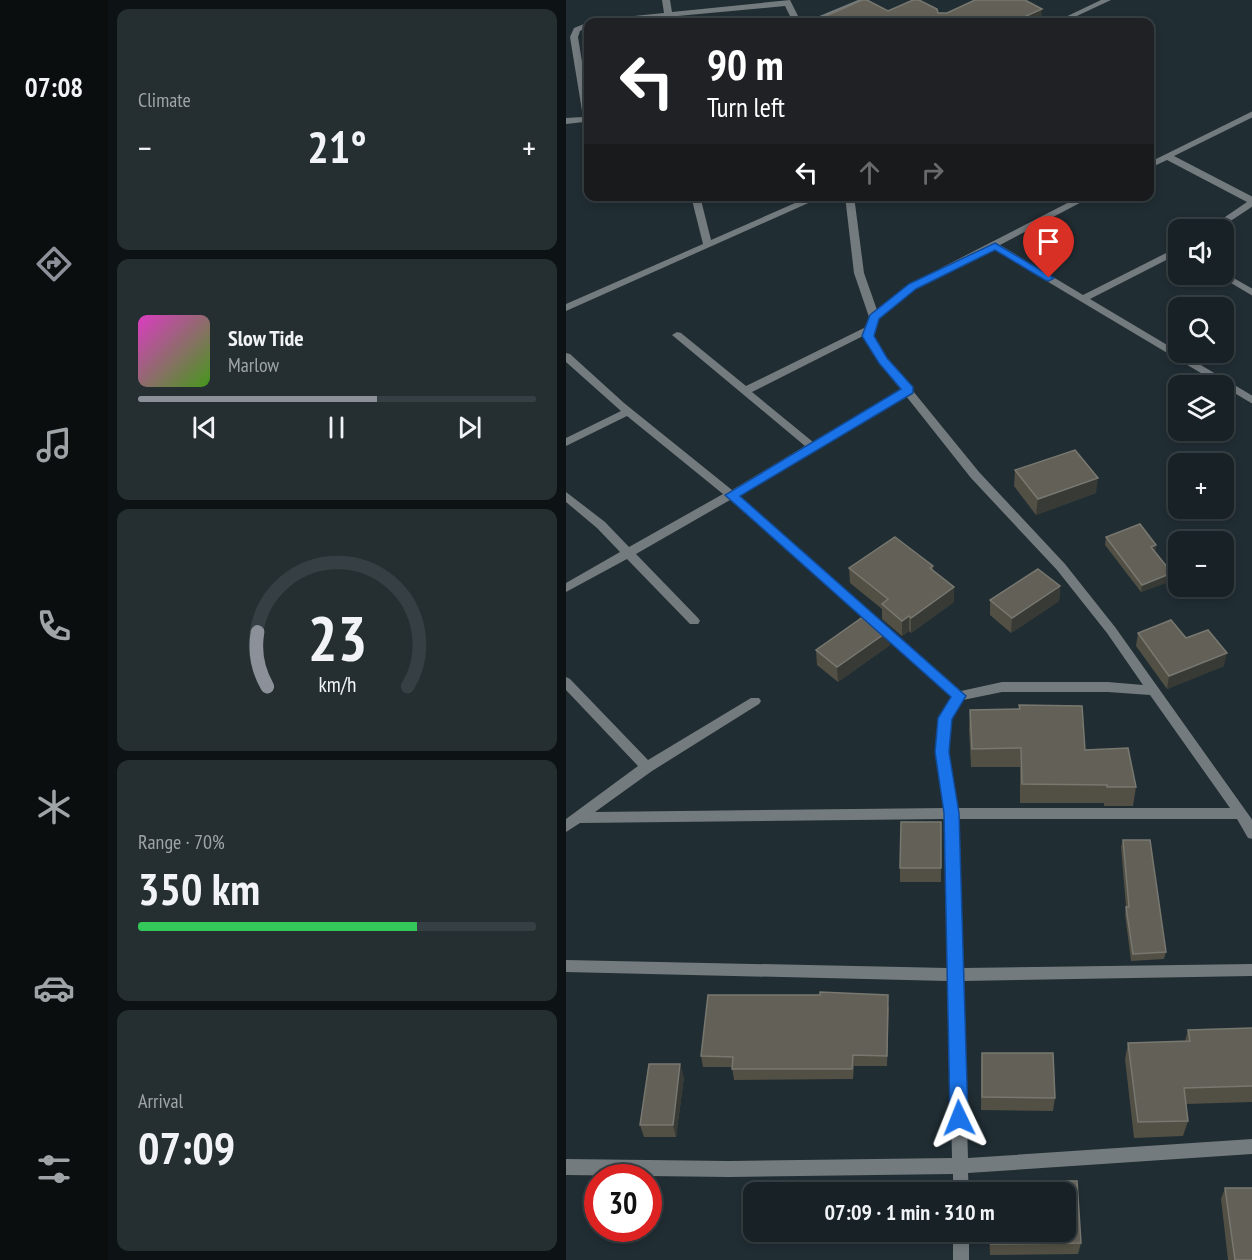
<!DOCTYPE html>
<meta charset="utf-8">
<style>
body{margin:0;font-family:"PT Sans Narrow",sans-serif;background:#252f32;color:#f1f3f6;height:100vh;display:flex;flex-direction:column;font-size:22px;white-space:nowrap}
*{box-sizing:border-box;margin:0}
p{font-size:20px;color:#9fa4a7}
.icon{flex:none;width:33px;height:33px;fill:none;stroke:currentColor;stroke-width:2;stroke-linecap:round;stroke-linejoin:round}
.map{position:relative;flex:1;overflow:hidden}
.panel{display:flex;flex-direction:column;gap:9px;padding:9px;background:#0d1315;width:458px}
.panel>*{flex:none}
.banner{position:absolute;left:18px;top:18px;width:570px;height:183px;border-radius:12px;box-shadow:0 3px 9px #0003,0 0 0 2px #363f43;background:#202124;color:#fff;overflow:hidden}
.fabs{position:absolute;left:602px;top:219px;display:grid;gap:12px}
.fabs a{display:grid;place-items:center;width:66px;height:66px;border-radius:12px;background:#182226;box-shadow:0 3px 9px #0003,0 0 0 2px #363f43;font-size:30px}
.speed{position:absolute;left:18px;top:1164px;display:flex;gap:12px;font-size:30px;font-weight:700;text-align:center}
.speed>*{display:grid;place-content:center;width:78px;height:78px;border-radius:50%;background:#182226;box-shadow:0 3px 9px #0003,0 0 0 2px #363f43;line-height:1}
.speed .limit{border:9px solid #d22;background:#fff;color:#111}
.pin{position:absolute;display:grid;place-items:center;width:51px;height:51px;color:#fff;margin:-62px -26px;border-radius:50% 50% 50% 0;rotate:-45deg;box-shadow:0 0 6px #0007}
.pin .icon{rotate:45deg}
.me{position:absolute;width:66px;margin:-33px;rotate:358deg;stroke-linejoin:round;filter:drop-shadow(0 0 4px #0008)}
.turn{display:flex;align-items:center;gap:21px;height:126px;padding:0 24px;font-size:27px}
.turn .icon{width:78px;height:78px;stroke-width:2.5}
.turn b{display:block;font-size:42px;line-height:51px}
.lanes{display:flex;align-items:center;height:57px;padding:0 24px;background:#0003;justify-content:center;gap:30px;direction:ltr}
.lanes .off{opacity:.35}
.big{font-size:45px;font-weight:700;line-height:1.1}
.panel .widget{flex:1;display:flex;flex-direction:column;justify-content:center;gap:9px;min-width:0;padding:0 21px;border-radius:12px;background:#252f32}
.panel .dial{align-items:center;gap:0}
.dial svg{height:156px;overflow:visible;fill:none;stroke:#363f43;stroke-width:7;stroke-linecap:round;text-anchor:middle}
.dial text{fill:#f1f3f6;stroke:none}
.song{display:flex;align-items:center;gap:18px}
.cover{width:72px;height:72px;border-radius:9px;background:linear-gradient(135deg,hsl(310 70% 55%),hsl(100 70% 35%))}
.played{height:6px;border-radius:3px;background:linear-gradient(90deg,#8c9099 60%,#363f43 60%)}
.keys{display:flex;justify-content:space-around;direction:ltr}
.heat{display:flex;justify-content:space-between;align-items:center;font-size:33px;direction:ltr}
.charge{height:9px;border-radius:4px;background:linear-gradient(90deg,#34c759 70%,#363f43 0)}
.trip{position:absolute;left:177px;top:1182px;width:333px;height:60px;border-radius:12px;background:#182226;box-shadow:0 3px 9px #0003,0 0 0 2px #363f43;font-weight:700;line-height:60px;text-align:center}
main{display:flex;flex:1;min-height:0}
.menu{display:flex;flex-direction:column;width:108px;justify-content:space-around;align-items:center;background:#0a0e0f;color:#9fa4a7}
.menu .icon{width:42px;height:42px}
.menu .on{color:#8c9099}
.menu b{font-size:27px;color:#f1f3f6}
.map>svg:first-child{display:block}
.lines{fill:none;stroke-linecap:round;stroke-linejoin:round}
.street{fill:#747b7e;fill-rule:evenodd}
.wall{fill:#524f44}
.shaded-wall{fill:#373a35}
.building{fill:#626057;stroke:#787870;stroke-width:1.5}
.route{fill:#1a73e8;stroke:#114b97;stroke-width:1.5}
</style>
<main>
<nav class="menu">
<b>07:08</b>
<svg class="icon on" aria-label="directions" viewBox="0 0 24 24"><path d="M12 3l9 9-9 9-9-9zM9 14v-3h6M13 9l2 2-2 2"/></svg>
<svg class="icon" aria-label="music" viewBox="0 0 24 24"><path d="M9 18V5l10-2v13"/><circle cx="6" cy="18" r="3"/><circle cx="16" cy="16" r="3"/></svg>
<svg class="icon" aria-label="phone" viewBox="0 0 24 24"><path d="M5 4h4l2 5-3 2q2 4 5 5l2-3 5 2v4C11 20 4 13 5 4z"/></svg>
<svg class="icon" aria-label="climate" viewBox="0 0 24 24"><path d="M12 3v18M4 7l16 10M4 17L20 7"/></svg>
<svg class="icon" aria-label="car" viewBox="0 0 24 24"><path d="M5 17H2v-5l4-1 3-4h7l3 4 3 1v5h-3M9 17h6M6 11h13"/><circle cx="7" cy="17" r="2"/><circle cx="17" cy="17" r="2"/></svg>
<svg class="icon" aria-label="filters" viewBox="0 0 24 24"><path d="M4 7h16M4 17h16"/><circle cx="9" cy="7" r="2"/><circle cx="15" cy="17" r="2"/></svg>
</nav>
<section class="panel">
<div class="widget"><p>Climate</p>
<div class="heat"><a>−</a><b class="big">21°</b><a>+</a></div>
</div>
<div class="widget">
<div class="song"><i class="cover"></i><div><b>Slow Tide</b><p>Marlow</p></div></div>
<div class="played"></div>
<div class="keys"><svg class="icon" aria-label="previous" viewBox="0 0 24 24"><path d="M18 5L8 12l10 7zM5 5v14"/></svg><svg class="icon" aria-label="pause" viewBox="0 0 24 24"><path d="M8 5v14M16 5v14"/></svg><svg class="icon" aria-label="next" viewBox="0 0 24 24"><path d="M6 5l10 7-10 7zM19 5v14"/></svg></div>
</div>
<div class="widget dial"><svg viewBox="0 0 100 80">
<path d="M14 69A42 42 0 1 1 86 69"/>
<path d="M14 69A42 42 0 0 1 9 41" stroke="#8c9099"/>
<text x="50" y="56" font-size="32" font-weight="700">23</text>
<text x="50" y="72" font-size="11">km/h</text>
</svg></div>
<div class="widget"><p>Range · 70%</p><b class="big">350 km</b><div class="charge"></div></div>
<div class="widget"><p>Arrival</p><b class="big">07:09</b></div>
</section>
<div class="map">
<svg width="687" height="1260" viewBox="0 0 687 1260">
<rect width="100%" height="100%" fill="#202d33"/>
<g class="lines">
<!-- street -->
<path class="street" d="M96 0H104L106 12 224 0 235 22H227L219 6 47 22H22V27L14 31 12 37 22 99V124L18 122 0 124V118L17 117 4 37 8 28 28 20 98 13Z
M292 0H303L249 22H239Z
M535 0H545L498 22H489Z
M687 111V117L608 156 687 197V206L651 230H640L681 202 601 160 584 168V162Z
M125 196H134L145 240 245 196H258L0 311V304L137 244Z
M279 196H288L298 273 311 310 344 284 515 196H527L434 245 517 295 612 247V254L524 299 687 396V404L427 249 350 288 313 318 307 336 321 359 343 387 347 388V391L413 472 499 564 549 627 687 821V839L682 838 671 819H392L396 968 687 964V976L397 981 402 1158 687 1139V1154L402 1173 403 1192H387V1174L163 1177 0 1175V1159L163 1161 386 1158 382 981 0 972V960L382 968 379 819 14 823 0 832V819L72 766 0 690V677L4 679 82 760 185 698H193L195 701 193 704 86 771 29 812 378 808 370 752 373 718 386 697 164 500 70 554 132 618 134 621 132 624H124L61 559 0 592V583L54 552 31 528 0 502V492L39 522 63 547 157 494 61 416 0 446V438L55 411 0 362V353L4 354 58 403 166 490 239 446 106 335 111 332 115 333 180 386 300 327 303 317 288 273ZM297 336 313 363 335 390 247 442 186 392ZM340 396 405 478 491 570 541 633 577 685 542 682H436L395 691 173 496ZM436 692H542L584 695 664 808H391L382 752 385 719 397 700Z
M657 272 687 289V296L650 274H657Z
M387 1232H403V1260H387Z"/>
</g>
<!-- wall -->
<path class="wall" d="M449 470 530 493 470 515 448 486Z
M540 537 590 545 589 552 605 581 575 592 539 545Z
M367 566V571L388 602 345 633 343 631 336 636 316 619V609L284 583 283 568Z
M494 586 493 601 445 633 424 615V600Z
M572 633 620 638 658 666 601 689 570 646Z
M324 645 272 682 251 665 250 650Z
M453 705 519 750 570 787 567 806H538V803H454V767H405L403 729 404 710 453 709Z
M557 840 600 952 598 959 565 961 559 914 560 907 555 847Z
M334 868H375V882H334Z
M323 1006 321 1066H288L287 1079 168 1080 166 1067H137L135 1056Z
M687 1028V1102L620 1104 622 1121 617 1136 568 1138 559 1059 562 1043 619 1041 622 1030Z
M416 1053 489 1098 487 1111 415 1110V1065Z
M118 1077 110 1137H78L74 1125Z
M423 1181H511L515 1243 512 1254 424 1255 423 1232H500V1192H422Z
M659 1188 687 1260H662L655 1199Z"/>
<!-- shaded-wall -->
<path class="shaded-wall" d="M476 9 475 21 471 22H447Z
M532 478 530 493 470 515 472 499Z
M590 545 589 553 585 547Z
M606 573 605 581 575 592 576 585Z
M494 586 493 601 445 633 446 618Z
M388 587V602L345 633V618Z
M343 616V631L336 636V621Z
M324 630V645L272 682 271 667Z
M661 653 658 666 601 689 603 676Z
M114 1064 118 1077 110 1137 107 1125Z"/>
<!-- building -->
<path class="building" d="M296 0H301L322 11 347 0H353L371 9 372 13H381L409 0H459L476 9 447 22H258L253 19Z
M509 450 532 478 472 499 449 470Z
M574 524 590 545 585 547 606 573 576 585 540 537Z
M329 537 367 566 364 568 388 587 345 618 343 616 336 621 316 604 322 599 283 568Z
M472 569 494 586 446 618 424 600Z
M304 612 324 630 271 667 250 650Z
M605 620 620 638 642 630 661 653 603 676 572 633Z
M453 705 516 706 519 750 562 748 570 787H541V785L456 784 455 748 406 749 404 710 454 709Z
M335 822H375V868H334Z
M557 840H584L600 952 567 954 560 907H563Z
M254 992 322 995 321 1056 287 1055 286 1069H166L167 1057 135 1056 142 995H254Z
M687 1028V1086L618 1088 622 1121 572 1122 562 1043 624 1041 622 1030Z
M416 1053H487L489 1098 416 1097Z
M83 1064H114L107 1125H74Z
M423 1181H511L515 1243 425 1244V1232H500V1192H424Z
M659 1188H687V1260H669Z"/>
<!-- route -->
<path class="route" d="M429 243 488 278 483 281 479 280 429 250 350 289 313 319 308 336 321 358 347 387V393L174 496 400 696 386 719 383 752 393 813 402 1118 399 1124 393 1126 387 1124 384 1118 378 813 369 752 372 718 385 697 159 495 335 389 313 363 296 336 304 315 343 284Z"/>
</svg>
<div class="fabs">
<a><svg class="icon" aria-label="sound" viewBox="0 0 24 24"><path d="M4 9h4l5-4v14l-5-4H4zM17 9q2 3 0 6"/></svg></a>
<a><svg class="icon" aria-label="search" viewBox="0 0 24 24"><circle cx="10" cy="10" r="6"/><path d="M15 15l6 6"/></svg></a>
<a><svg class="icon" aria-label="layers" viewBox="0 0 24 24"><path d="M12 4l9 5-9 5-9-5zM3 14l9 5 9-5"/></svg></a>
<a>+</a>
<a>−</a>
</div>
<div class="speed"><div class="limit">30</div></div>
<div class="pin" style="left:483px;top:278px;background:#d93025"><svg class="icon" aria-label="arrive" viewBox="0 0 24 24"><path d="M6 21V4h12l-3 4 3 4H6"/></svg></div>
<svg class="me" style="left:393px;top:1118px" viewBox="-20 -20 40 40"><path d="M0-17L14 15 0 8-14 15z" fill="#1a73e8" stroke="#fff" stroke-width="4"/></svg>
<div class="trip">07:09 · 1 min · 310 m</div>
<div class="banner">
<div class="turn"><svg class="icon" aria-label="left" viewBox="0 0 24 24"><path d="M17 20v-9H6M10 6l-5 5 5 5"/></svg><div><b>90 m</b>Turn left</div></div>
<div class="lanes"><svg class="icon" aria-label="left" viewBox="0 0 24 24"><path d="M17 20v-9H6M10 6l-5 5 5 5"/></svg><svg class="icon off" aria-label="ahead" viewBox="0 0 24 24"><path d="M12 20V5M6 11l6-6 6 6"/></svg><svg class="icon off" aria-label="right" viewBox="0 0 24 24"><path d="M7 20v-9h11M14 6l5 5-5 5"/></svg></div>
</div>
</div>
</main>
